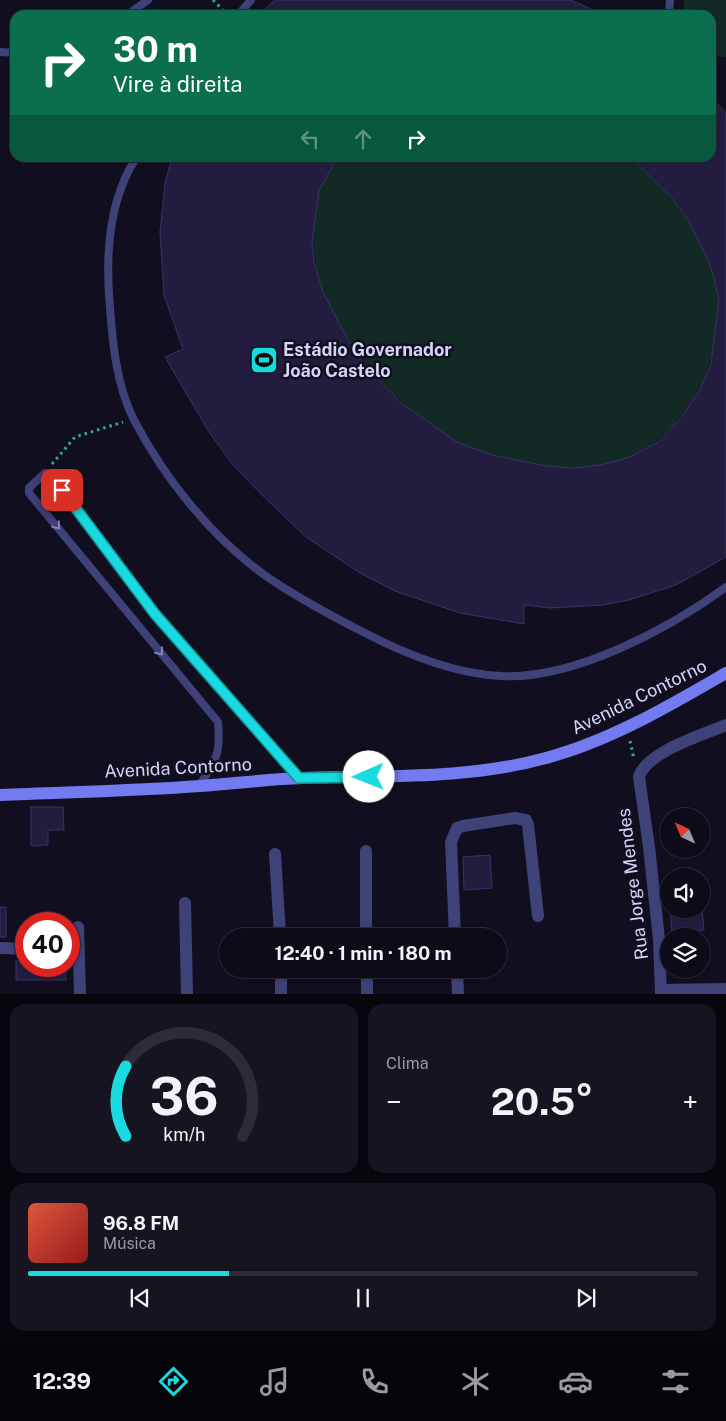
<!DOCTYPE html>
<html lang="pt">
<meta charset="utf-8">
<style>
body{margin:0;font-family:"Public Sans",sans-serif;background:#161420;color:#f1f3f6;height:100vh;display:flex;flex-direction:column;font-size:19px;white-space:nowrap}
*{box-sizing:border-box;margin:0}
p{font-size:16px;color:#9a9ba1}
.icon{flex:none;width:28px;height:28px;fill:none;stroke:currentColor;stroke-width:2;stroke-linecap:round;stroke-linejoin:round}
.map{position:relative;height:994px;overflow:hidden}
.sheet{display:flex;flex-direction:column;gap:10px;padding:10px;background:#07060d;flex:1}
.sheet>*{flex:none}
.top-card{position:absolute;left:10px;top:10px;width:706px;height:152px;border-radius:15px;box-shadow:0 1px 4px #0004,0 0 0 1px #2d2b36;background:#0b6e4f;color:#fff;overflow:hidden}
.needle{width:32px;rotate:316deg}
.buttons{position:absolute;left:660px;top:808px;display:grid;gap:10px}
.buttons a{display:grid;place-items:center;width:50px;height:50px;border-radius:50%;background:#0d0b17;box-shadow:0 1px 4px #0004,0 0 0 1px #2d2b36;font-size:25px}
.speed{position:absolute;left:15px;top:912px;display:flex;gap:10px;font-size:25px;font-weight:700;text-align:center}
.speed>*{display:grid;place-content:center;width:65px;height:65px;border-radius:50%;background:#0d0b17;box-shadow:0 1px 4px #0004,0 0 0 1px #2d2b36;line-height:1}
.speed .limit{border:8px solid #d22;background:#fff;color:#111}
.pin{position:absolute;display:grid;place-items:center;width:42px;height:42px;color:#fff;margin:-21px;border-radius:10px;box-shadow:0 2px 8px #0006}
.me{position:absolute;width:55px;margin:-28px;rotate:269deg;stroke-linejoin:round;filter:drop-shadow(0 0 4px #0008)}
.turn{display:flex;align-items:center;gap:18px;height:105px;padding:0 20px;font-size:22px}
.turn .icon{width:65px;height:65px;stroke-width:2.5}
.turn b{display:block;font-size:35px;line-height:42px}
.lanes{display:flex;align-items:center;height:48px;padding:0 20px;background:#0003;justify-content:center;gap:25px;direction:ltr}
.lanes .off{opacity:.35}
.big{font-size:38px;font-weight:700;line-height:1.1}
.sheet .card{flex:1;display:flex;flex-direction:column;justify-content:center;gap:8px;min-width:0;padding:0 18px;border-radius:15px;background:#161420}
.sheet .dial{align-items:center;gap:0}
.dial svg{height:130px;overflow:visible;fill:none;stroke:#2d2b36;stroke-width:7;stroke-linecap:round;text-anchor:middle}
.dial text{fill:#f1f3f6;stroke:none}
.song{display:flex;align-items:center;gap:15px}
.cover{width:60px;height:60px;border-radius:8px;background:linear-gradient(135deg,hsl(10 70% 55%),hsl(0 70% 35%))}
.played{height:5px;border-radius:2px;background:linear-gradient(90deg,#19dae0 30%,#2d2b36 30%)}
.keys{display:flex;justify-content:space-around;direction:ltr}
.heat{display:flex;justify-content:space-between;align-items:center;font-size:28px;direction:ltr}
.sheet .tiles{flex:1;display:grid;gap:10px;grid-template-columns:1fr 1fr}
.card:last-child{grid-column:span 2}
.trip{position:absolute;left:219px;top:928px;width:288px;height:50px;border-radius:25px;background:#0d0b17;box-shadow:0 1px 4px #0004,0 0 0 1px #2d2b36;font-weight:700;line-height:50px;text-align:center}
.menu{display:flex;height:80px;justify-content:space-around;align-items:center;background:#050409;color:#9a9ba1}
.menu .icon{width:35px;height:35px}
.menu .active{color:#19dae0}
.menu b{font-size:22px;color:#f1f3f6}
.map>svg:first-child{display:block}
.green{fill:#132926}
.building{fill:#221d3e;stroke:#393268}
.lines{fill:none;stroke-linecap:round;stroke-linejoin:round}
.path{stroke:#3ba697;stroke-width:3;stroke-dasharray:2.5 4;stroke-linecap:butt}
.lane{stroke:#3f4179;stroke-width:8}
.street{stroke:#3f4179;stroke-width:12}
.secondary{stroke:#747aef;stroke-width:12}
.oneway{stroke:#8283b3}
.route-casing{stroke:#108e92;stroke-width:12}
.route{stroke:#19dae0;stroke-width:9}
.labels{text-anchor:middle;stroke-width:5;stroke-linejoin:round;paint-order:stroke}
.poi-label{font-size:18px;font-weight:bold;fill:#d4d3fa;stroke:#110f1f;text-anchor:start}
.street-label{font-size:18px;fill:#d4d3fa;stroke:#110f1f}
</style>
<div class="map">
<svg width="726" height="994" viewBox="0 0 726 994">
<rect width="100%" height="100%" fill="#110f1f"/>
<!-- green -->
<path class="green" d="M684 0H726V57L711 56V15H683Z
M337 158H631C645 171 660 184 672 199 692 223 720 271 719 303 719 313 716 324 715 334 712 359 706 379 692 400 677 425 658 444 631 457 603 470 565 470 535 464 509 459 482 454 458 443 449 439 440 431 432 425 388 394 353 355 329 305 308 260 304 200 337 158Z"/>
<!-- building -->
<path class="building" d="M275 0H571L604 15H258Z
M711 97 726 113V557L676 585 629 600 604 605 550 608 524 605V624L460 613 395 591 360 573 306 537 261 494 233 465 209 432 165 357 183 349 164 295 160 232 165 183 172 158H337L319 191 312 241 314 262 323 292 344 333 359 357 381 382 402 403 456 442 492 455 546 466 573 468 601 465 630 457 658 442 681 418 700 389 711 363 719 301 714 277 705 253 688 220 672 198 631 158H711Z
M31 807H63L64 830H48V845L31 846Z
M490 855 492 888 464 890 463 857Z
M0 907H6V937H0Z
M702 907 704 930 672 933 670 910 701 909Z
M16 961H26V966H66V980H16Z"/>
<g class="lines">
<!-- path -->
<path class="path" d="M213 0 226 13
M52 464 75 437 123 422
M630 741 634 759"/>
<!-- lane -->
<path class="lane" d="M127 15 148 0
M238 15 251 0
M669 15 670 0
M0 52 15 53
M136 158C110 198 106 248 109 295 112 336 115 383 134 420 165 479 210 535 263 574 294 596 328 614 361 631 403 653 452 674 501 676 573 680 669 629 726 587
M199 786C216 760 221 754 218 722L29 493V488L45 473 50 475 155 614 299 778"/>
<!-- street -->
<path class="street" d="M366 851V936
M275 854 280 936
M185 903 187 994
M78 927 80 994
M455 936 451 842 457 828 463 826 515 818 526 820 528 825 538 916
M0 948 26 949
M367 969V994
M457 969 458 994
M661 990 726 989
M281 994V969
M661 994 659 939 649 847 639 777C646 752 703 735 726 725"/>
<!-- secondary -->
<path class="secondary" d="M0 795C67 792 133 791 200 786 234 784 268 779 302 778 383 775 466 780 546 758 610 741 669 706 726 673"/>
</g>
<!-- one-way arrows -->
<defs><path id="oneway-chevron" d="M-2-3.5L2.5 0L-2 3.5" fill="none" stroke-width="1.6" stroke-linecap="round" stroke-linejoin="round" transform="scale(1.25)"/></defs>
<g class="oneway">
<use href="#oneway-chevron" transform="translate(57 526) rotate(51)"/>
<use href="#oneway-chevron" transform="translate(160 652) rotate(51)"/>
</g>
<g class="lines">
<!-- route casing -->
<g class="route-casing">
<path id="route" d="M62 490 155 614 299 778 369 777"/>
</g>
<!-- route -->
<use href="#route" class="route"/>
</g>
<!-- icons -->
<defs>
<g id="stadium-square" transform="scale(1.4375)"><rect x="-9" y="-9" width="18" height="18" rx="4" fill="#19dae0" stroke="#110f1f"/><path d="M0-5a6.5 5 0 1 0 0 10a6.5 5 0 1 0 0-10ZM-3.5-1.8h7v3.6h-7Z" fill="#111"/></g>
</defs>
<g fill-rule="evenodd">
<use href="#stadium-square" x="264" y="360"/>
</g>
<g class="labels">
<!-- poi labels -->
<g class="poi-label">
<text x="283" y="356">Estádio Governador<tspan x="283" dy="21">João Castelo</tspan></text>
</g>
<!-- street labels -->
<g class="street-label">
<text transform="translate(639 697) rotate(-26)" y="6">Avenida Contorno</text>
<text transform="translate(178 768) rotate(-3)" y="6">Avenida Contorno</text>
<text transform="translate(633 884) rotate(-97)" y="6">Rua Jorge Mendes</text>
</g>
</g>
</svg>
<div class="buttons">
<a><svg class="needle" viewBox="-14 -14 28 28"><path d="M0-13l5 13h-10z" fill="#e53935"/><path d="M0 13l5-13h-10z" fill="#9a9ba1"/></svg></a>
<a><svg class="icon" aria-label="sound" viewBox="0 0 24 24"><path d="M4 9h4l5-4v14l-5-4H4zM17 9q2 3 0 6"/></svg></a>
<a><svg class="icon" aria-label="layers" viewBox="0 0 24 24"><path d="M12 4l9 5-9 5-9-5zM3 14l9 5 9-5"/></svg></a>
</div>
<div class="speed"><div class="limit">40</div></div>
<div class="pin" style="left:62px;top:490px;background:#d93025"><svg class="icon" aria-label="arrive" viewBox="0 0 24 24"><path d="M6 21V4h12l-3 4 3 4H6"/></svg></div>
<svg class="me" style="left:369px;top:777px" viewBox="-20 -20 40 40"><circle r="19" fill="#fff"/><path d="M0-13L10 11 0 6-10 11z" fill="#19dae0"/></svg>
<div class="trip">12:40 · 1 min · 180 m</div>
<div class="top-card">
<div class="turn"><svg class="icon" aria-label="right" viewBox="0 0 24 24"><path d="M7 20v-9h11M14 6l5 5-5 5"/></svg><div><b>30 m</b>Vire à direita</div></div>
<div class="lanes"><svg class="icon off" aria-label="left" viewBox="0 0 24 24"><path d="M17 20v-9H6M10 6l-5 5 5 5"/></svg><svg class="icon off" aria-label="ahead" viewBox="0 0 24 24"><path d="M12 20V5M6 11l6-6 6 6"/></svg><svg class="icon" aria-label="right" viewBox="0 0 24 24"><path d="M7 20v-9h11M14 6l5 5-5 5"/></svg></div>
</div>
</div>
<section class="sheet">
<div class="tiles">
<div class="card dial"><svg viewBox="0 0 100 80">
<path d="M14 69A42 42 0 1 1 86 69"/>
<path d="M14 69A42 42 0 0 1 14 26" stroke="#19dae0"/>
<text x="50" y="56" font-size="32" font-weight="700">36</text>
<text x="50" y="72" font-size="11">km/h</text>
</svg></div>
<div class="card"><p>Clima</p>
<div class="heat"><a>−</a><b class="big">20.5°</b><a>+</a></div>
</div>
<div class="card">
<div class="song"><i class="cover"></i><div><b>96.8 FM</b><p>Música</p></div></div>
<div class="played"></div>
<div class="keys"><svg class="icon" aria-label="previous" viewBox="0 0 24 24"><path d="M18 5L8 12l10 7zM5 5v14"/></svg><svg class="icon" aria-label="pause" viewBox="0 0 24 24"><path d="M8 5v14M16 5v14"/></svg><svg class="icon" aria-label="next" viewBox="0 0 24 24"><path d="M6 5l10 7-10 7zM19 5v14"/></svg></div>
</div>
</div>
</section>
<nav class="menu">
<b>12:39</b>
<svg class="icon active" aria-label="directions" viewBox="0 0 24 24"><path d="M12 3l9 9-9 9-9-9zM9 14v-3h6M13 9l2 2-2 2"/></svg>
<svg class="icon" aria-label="music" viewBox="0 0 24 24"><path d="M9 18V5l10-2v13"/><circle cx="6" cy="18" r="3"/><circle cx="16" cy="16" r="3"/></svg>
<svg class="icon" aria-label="phone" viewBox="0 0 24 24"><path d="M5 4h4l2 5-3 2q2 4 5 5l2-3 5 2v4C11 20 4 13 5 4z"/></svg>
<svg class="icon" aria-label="climate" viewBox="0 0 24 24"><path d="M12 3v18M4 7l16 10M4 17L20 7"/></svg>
<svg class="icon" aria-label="car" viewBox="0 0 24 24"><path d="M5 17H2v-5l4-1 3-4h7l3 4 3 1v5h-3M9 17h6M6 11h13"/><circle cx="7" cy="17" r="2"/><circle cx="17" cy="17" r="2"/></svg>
<svg class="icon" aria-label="filters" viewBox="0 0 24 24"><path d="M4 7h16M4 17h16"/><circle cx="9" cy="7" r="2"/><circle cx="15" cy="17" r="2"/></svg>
</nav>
